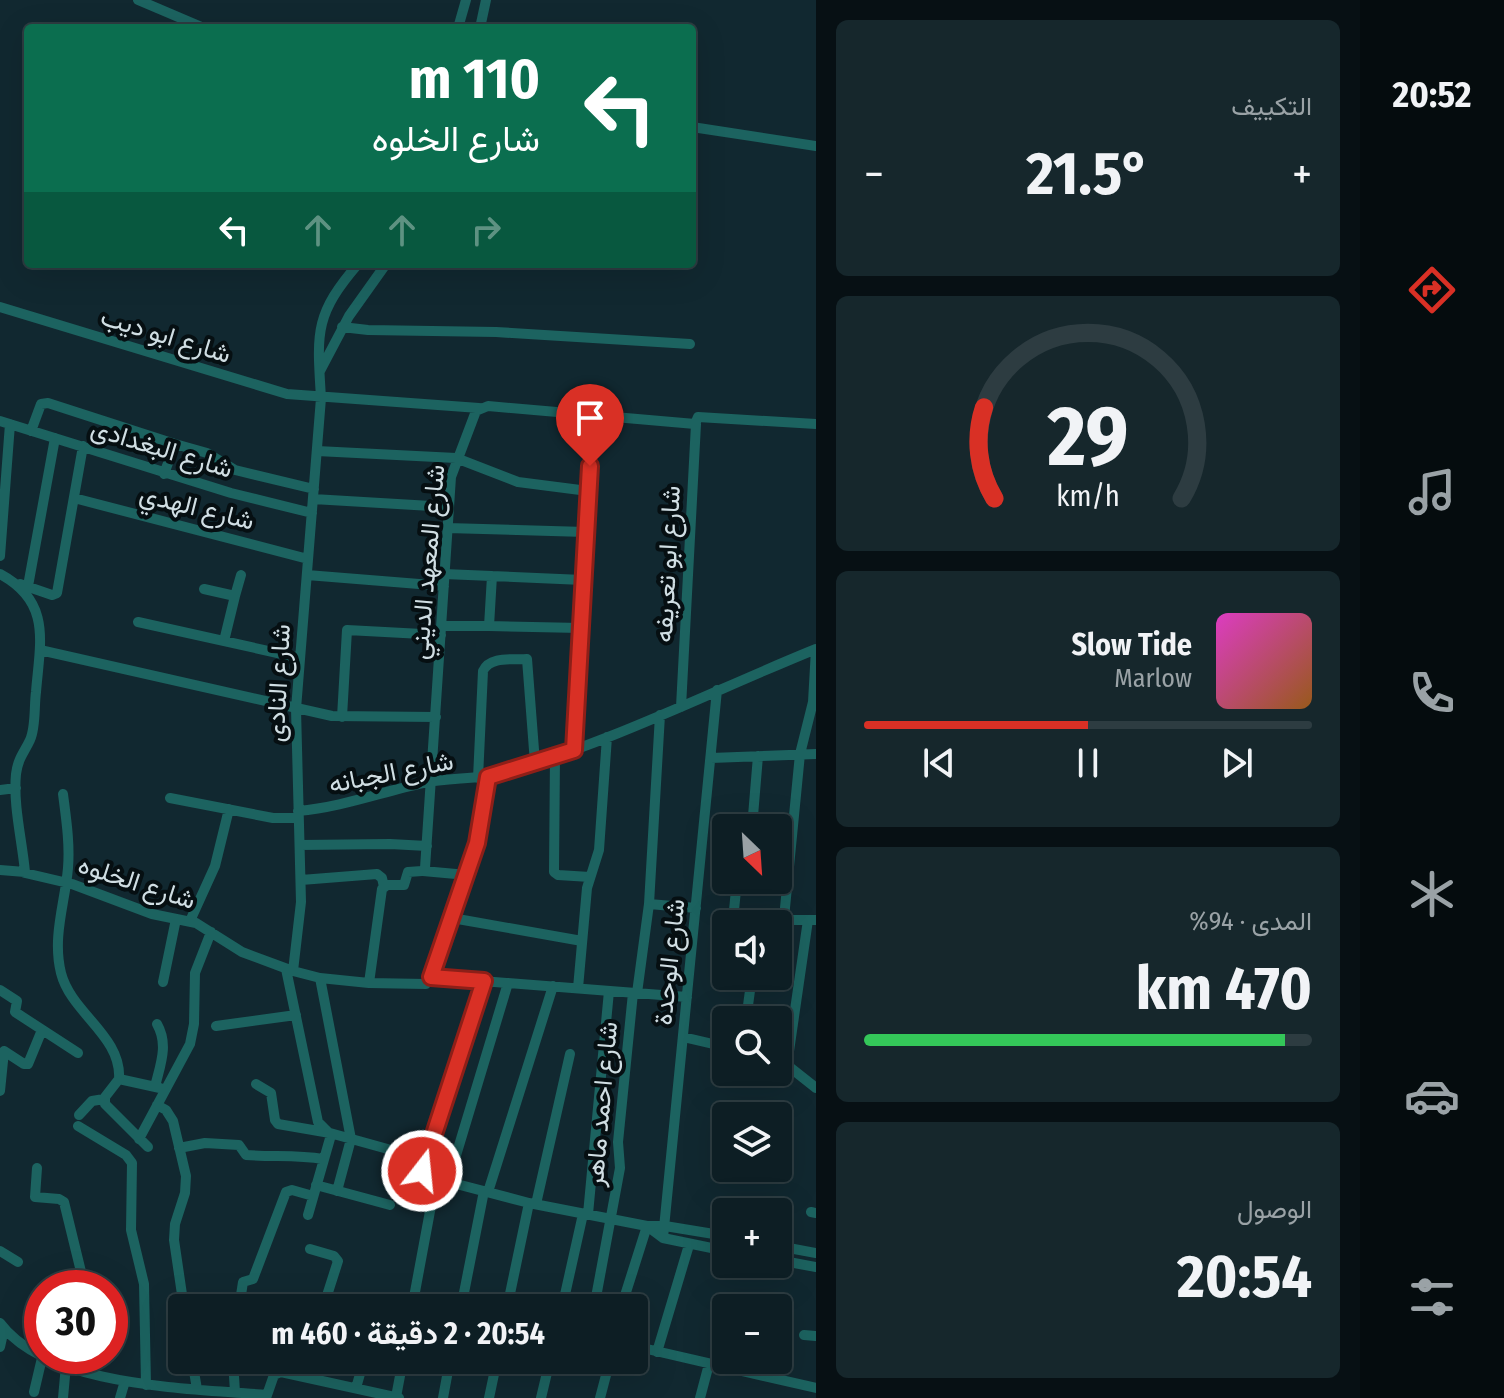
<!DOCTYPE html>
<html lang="ar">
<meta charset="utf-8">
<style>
body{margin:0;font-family:"Fira Sans Condensed",Vazirmatn,sans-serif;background:#16272c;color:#f1f3f6;direction:rtl;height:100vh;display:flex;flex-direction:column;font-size:30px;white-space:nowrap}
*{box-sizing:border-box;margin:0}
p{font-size:26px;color:#9aa2a6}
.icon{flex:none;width:44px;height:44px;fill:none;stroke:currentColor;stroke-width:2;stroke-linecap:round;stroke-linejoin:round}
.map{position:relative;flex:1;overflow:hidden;direction:ltr}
.drawer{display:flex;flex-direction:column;gap:20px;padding:20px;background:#071014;width:544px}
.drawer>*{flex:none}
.top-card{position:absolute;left:24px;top:24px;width:672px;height:244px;border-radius:8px;box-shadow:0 8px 32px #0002,0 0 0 2px #2d3c41;direction:rtl;background:#0b6e4f;color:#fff;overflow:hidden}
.needle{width:52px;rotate:155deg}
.tools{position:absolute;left:712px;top:814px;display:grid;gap:16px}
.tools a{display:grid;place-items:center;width:80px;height:80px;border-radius:8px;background:#0d1e24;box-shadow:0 8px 32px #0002,0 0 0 2px #2d3c41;font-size:40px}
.speed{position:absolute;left:24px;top:1270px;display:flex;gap:16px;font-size:40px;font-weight:700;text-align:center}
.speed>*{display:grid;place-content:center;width:104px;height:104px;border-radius:50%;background:#0d1e24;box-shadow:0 8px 32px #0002,0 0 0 2px #2d3c41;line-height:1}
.speed .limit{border:12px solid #d22;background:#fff;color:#111}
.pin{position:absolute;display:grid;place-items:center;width:68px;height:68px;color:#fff;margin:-82px -34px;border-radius:50% 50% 50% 0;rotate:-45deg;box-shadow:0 0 8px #0007}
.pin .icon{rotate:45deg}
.me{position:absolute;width:88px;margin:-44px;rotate:16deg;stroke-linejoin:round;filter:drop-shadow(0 0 6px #0008)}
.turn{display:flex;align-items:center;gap:28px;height:168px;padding:0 24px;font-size:36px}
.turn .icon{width:104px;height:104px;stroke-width:2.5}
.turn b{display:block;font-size:56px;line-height:68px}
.lanes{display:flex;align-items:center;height:76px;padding:0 24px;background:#0003;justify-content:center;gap:40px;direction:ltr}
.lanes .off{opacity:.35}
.big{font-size:60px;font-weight:700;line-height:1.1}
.drawer .tile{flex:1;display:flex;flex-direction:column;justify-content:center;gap:12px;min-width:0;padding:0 28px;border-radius:12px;background:#16272c}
.drawer .dial{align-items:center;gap:0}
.dial svg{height:208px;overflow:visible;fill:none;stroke:#2d3c41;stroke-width:7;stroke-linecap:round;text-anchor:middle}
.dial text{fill:#f1f3f6;stroke:none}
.song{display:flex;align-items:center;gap:24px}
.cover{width:96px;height:96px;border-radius:12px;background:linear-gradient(135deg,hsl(310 70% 55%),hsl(30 70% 35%))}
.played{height:8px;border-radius:4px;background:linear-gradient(90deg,#d93025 50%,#2d3c41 50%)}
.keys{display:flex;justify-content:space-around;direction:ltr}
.heat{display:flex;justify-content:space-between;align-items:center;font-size:44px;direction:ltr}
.charge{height:12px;border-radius:6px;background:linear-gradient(90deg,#34c759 94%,#2d3c41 0)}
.trip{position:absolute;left:168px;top:1294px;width:480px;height:80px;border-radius:8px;background:#0d1e24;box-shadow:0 8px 32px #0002,0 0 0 2px #2d3c41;font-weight:700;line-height:80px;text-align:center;direction:rtl}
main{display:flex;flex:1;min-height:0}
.dock{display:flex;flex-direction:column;width:144px;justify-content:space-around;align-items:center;background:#050c0e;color:#9aa2a6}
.dock .icon{width:56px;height:56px}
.dock .on{color:#d93025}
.dock b{font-size:36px;color:#f1f3f6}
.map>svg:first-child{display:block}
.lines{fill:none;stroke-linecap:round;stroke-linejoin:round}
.street{stroke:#1c6360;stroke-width:10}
.route-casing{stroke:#8d1f18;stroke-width:20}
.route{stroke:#d93025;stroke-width:14}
.labels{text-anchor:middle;stroke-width:8;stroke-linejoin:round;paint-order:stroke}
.street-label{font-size:26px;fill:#d0dee3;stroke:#060f12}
</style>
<main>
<nav class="dock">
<b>20:52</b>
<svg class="icon on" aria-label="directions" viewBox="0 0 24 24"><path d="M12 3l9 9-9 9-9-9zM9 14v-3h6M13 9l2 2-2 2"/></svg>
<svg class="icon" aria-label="music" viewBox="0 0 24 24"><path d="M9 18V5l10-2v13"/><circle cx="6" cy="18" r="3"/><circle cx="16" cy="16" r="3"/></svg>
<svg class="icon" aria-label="phone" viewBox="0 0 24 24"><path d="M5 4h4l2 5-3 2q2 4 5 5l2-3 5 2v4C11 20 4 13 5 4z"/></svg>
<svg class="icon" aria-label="climate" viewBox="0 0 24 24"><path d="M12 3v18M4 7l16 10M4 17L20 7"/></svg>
<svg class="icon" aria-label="car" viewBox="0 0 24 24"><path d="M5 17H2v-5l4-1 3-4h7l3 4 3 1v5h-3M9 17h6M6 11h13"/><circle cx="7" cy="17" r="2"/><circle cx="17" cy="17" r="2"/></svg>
<svg class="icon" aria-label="filters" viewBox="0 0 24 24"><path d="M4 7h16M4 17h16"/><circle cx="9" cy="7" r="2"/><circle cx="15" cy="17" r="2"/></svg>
</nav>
<section class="drawer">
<div class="tile"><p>التكييف</p>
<div class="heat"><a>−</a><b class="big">21.5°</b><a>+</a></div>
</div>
<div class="tile dial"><svg viewBox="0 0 100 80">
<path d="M14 69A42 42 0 1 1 86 69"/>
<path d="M14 69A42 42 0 0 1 10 34" stroke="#d93025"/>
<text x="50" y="56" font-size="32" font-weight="700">29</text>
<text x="50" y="72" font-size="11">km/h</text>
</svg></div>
<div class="tile">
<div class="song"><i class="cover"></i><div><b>Slow Tide</b><p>Marlow</p></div></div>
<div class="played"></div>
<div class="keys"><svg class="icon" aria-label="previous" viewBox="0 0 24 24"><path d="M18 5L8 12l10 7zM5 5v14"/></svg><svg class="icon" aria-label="pause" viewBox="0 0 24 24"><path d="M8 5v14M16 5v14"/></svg><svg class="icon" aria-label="next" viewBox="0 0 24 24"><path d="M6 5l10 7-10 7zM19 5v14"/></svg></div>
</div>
<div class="tile"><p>المدى · 94%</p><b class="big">470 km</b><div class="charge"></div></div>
<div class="tile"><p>الوصول</p><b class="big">20:54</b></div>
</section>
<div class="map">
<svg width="816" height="1398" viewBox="0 0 816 1398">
<rect width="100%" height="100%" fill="#112830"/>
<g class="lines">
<!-- street -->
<path class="street" d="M138 0 204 28
M458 28 466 0
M480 28 486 0
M692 127 816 146
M0 307 287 394 479 408
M342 327 368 330 496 332 690 344
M320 371 349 316 386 264
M0 421 231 493 312 513
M31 431 41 404 48 403 175 444
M317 451 456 458 518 482 588 491
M164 474 175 444 207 453 235 470 314 489
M74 498 308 559
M313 499 448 507
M447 528 586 532
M0 556 10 424
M0 574C52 602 40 642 36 692 34 706 36 727 30 740 24 753 18 758 16 774 13 805 22 840 25 872L0 870
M444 574 583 580
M307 575 444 586
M20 584 52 595 57 593 83 446
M28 586 55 438
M204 589 235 596 224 641
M235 596 241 575
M138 622 300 658
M441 626H489L492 576
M489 626 581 628
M40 650 332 716 436 717
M681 707 696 424
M342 717 347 630 441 635
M574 750 592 417
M555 756 554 872 558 875 590 877
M711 758 816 754
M478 778 483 671C490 656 512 660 527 659L535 763
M0 790 16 788
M63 794C66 818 70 843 68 868 65 903 52 937 61 973 71 1013 122 1036 119 1079L105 1097V1104L148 1147
M170 798 273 818H298
M298 811C342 807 381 792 423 783 449 777 477 780 502 773 611 743 712 691 816 649L813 702 800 754 784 918 786 920H816
M752 828 758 756
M300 845 390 844 427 846
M423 871 467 875
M25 873 72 884 152 914 196 923 242 952 293 971 320 978 369 983 426 984 431 977 477 843 488 777
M301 880 377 874 382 878 384 887
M748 880 747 887 736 890 734 910 736 915 785 919
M649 904 696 908
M452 918 582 941
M190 921 215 866 229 809
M286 969 318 1122 331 1135 308 1215
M293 971 301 902 296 709 321 398C317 333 314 315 358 264
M431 977 687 997
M320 978 351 1139 337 1191
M163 982 176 919
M369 983 382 889 387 885H404L408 872 422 871 425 868 451 477 476 411 488 406 695 424 698 417 816 424
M578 988 587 888 599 850 607 737
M0 990 17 1001 15 1012 78 1053
M637 993 649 904 660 715
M746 1020 752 976
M216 1026 296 1015
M683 1037 726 1047
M778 1062 787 1065 816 1088
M787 1065 808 920
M119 1079 160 1088
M256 1084 271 1093 275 1120 278 1124 330 1133 420 1158 424 1161 422 1171 426 1176 529 1203 647 1226H665L726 1236
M155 1087C160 1065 169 1045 157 1024
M0 1091 4 1051 24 1064H28L42 1030
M157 1105 166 1110 173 1121 186 1176 185 1193 175 1224 174 1240 184 1308
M79 1115 92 1101 104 1099
M78 1126 126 1155 132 1163 131 1230 144 1284 146 1385
M139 1139 190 1044 194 1024 195 973 211 932
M179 1148 205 1143 239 1145 246 1155C273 1157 297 1155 323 1159
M424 1161 484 981
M37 1168 35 1197 59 1199 64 1202 85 1288
M448 1182 508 983
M316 1185 390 1205
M488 1192 553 986
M536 1204 570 1054
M811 1212 816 1213
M588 1214 609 991
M647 1226 663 1238 726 1251
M663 1238 717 690
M778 1246 816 1253
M310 1249 334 1256 338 1261 323 1308
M0 1251 18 1262
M778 1260 816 1267
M239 1308 243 1282 253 1279 286 1192 292 1190 313 1196
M412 1308 436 1179
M461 1308 484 1191
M507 1308 529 1203
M562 1308 583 1214
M594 1308 620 1168 618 1142 633 993
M621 1308 647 1226
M0 1323C48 1388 192 1388 267 1395
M804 1335 816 1336
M634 1346 816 1388
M0 1347 4 1329
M657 1352 689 1245
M192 1360 197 1389
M233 1360 235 1392
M356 1388 364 1360
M34 1392 42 1358
M396 1397 403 1360
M63 1398 66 1365
M120 1398 125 1381
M266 1398 274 1375 281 1372 399 1398
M443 1398 450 1360
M489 1398 497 1360
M541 1398 550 1360
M600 1398 610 1360
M700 1398 709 1364"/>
</g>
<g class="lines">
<!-- route casing -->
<g class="route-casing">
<path id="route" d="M422 1171 484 981 431 977 477 843 488 777 574 750 590 466"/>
</g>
<!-- route -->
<use href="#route" class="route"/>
</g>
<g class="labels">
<!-- street labels -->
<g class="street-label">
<text transform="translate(166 335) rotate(17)" y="9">شارع ابو ديب</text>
<text transform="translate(162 448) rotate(17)" y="9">شارع البغدادى</text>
<text transform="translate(197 507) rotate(14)" y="9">شارع الهدي</text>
<text transform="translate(427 562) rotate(-85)" y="9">شارع المعهد الديني</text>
<text transform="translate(667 564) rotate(-87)" y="9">شارع ابو تعريفه</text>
<text transform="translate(278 683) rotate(-87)" y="9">شارع النادى</text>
<text transform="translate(391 772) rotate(-11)" y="9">شارع الجبانه</text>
<text transform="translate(137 882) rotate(18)" y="9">شارع الخلوه</text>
<text transform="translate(669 962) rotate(-84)" y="9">شارع الوحدة</text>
<text transform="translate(601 1104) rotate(-85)" y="9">شارع احمد ماهر</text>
</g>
</g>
</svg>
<div class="tools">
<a><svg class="needle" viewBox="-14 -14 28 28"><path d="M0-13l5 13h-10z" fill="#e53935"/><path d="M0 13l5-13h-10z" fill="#9aa2a6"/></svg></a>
<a><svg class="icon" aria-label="sound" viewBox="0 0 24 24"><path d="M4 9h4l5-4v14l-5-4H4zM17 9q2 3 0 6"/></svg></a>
<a><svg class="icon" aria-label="search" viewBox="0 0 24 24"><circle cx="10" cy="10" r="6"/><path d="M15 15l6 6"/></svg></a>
<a><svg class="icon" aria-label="layers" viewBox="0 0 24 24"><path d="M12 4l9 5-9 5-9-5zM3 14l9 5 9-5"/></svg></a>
<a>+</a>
<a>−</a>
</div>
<div class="speed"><div class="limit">30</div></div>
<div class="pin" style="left:590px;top:466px;background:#d93025"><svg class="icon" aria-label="arrive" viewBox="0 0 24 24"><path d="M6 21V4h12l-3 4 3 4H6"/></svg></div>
<svg class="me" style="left:422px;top:1171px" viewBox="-20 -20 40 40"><circle r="17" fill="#d93025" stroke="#fff" stroke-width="3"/><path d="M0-11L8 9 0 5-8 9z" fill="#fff"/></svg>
<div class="trip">20:54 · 2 دقيقة · 460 m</div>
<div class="top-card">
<div class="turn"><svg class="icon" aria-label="left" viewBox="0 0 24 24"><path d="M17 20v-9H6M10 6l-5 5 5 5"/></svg><div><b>110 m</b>شارع الخلوه</div></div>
<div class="lanes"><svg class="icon" aria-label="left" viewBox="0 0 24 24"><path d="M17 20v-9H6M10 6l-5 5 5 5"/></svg><svg class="icon off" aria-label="ahead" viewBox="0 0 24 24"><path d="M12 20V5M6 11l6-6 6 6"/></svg><svg class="icon off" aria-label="ahead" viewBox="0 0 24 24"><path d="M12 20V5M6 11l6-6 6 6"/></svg><svg class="icon off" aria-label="right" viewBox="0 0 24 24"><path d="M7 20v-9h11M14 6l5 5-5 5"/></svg></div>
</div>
</div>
</main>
